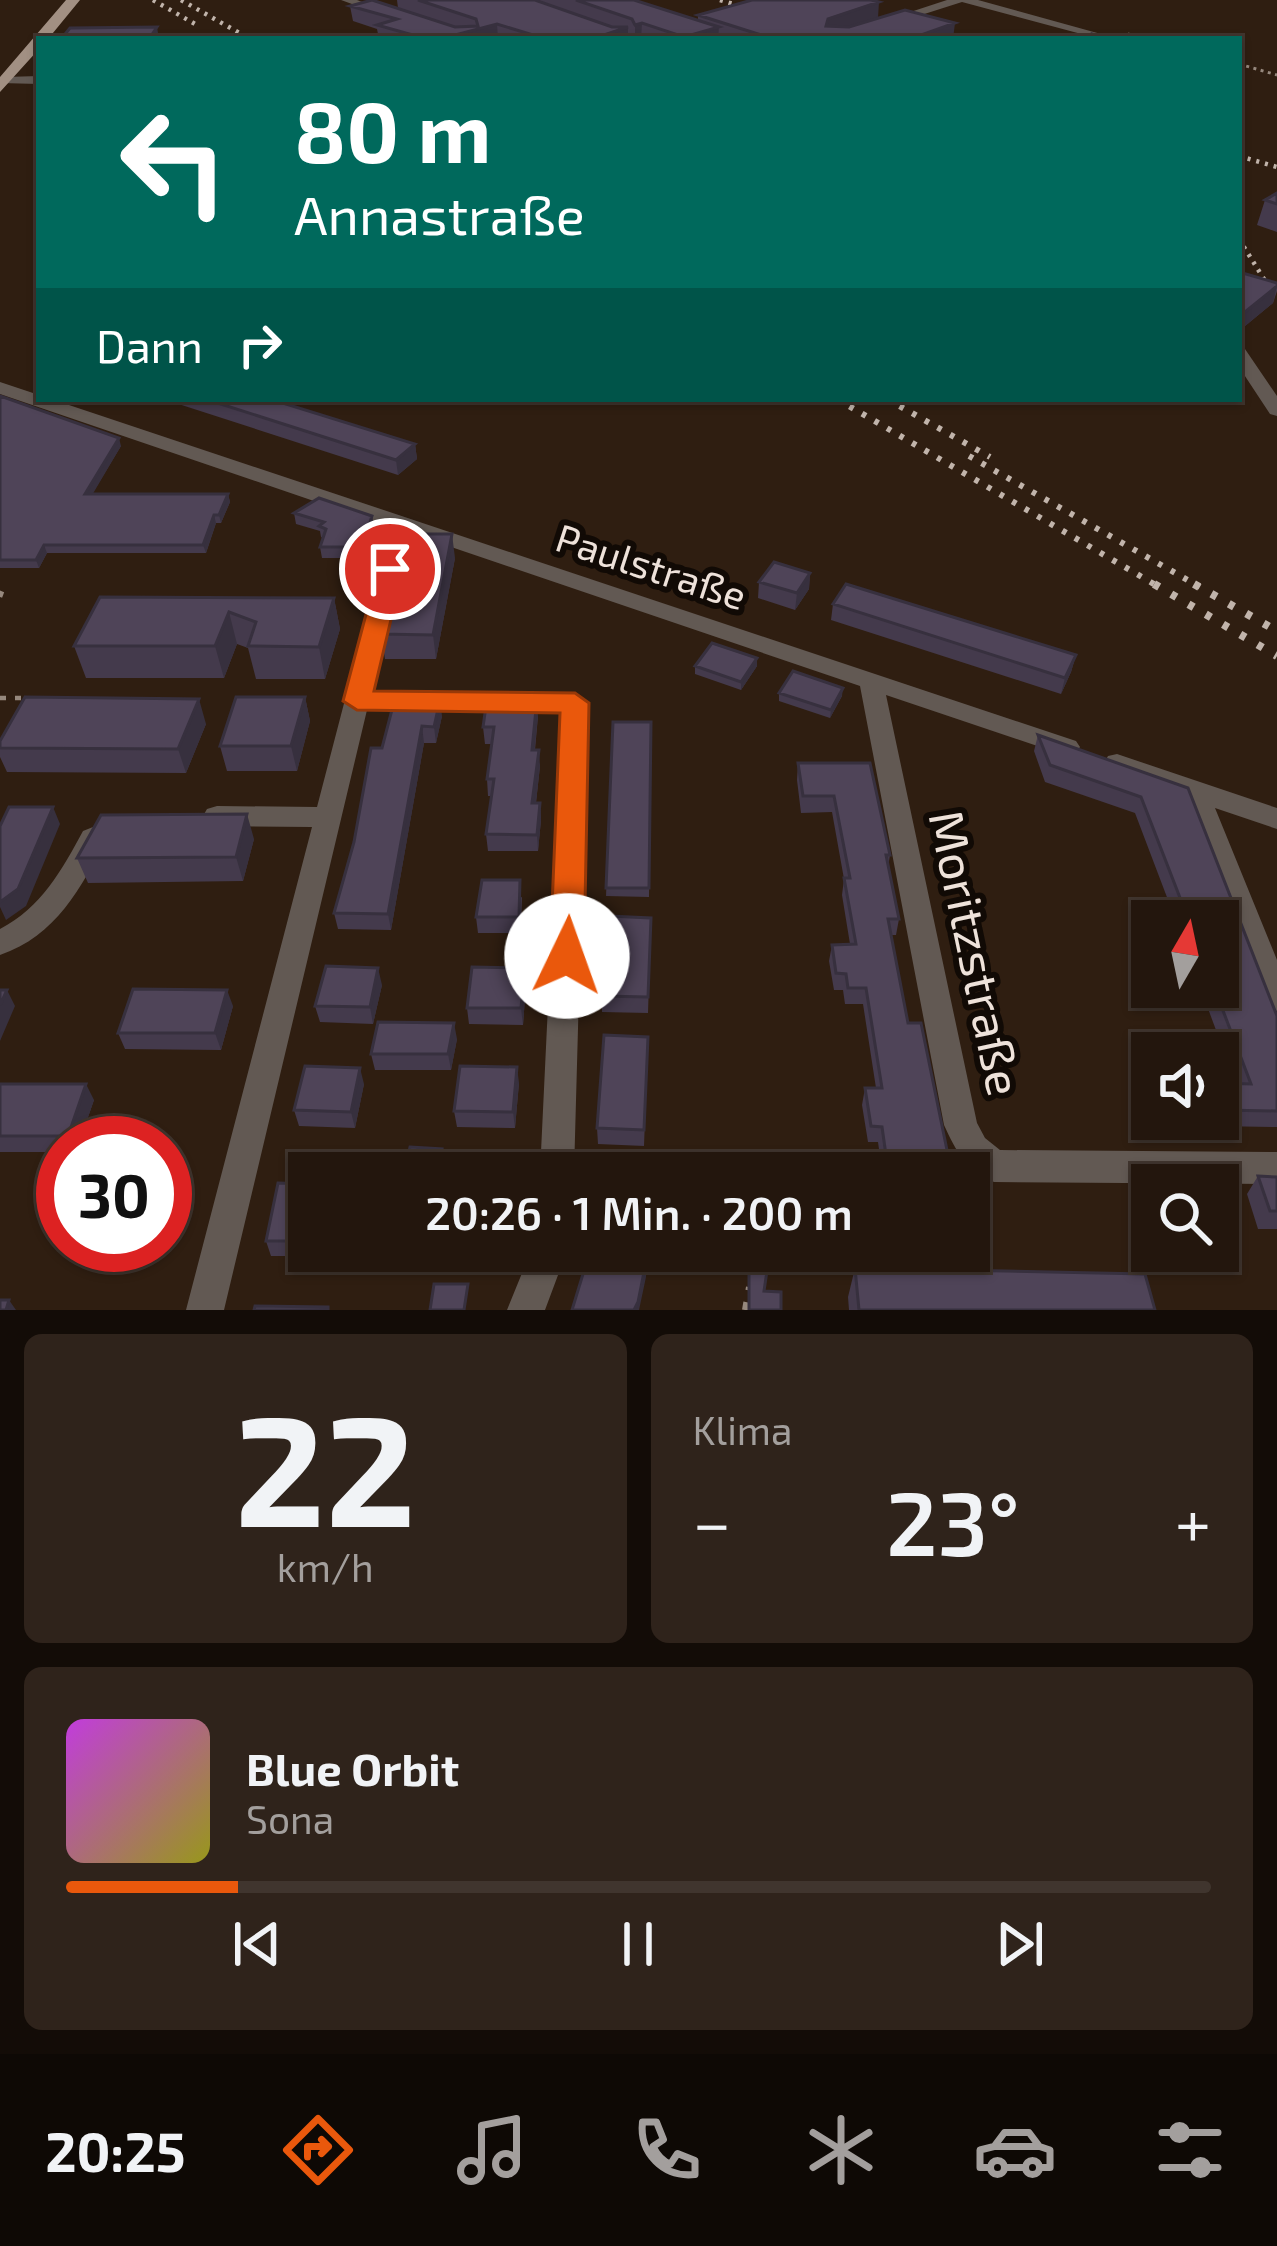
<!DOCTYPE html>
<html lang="de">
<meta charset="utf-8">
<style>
body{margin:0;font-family:"Exo 2",sans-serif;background:#2f231b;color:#f1f3f6;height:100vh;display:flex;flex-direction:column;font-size:45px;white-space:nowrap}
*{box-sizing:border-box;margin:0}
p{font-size:39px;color:#a39f9d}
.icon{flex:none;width:66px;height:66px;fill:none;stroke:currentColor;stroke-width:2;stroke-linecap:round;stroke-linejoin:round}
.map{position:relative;height:1310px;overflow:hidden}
.drawer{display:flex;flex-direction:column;gap:24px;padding:24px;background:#130c07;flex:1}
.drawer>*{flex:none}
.banner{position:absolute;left:36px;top:36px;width:1206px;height:366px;border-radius:0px;box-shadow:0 3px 9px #0004,0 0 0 3px #40352e;background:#00695c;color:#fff;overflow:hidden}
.needle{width:78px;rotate:9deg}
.tools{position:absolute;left:1131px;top:900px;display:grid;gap:24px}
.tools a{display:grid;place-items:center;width:108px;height:108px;border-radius:0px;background:#23160d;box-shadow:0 3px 9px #0004,0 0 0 3px #40352e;font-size:60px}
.speed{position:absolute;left:36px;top:1116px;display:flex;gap:24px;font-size:60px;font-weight:700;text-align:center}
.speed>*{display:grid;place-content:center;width:156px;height:156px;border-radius:50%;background:#23160d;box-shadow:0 3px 9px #0004,0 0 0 3px #40352e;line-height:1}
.speed .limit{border:18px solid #d22;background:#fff;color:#111}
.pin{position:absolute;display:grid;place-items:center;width:102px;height:102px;color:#fff;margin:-51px;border:6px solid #fff;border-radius:50%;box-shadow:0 3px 12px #0007}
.me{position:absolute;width:132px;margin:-66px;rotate:3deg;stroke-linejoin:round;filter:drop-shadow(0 0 9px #0008)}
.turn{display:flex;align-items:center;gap:42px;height:252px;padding:0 60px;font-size:54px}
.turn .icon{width:156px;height:156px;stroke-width:2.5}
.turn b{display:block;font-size:84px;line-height:102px}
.then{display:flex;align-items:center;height:114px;padding:0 60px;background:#0003;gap:24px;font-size:45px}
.big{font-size:90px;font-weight:600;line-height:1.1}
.drawer .tile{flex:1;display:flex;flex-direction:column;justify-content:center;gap:18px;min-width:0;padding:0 42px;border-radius:18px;background:#2f231b}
.drawer .dial{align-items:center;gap:0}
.dial b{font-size:156px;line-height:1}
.song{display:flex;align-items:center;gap:36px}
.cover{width:144px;height:144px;border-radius:18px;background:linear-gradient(135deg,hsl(290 70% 55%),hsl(60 70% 35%))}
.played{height:12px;border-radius:6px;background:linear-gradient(90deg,#ea580c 15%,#40352e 15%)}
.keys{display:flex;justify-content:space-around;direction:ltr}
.heat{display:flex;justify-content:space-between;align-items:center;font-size:66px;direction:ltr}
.drawer .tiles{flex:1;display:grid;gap:24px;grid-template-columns:1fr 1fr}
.tile:last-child{grid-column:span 2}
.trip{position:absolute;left:288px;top:1152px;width:702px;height:120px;border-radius:0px;background:#23160d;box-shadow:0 3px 9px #0004,0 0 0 3px #40352e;font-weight:600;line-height:120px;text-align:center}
.menu{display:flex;height:192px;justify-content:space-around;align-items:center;background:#0e0905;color:#a39f9d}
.menu .icon{width:84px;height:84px}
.menu .selected{color:#ea580c}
.menu b{font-size:54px;color:#f1f3f6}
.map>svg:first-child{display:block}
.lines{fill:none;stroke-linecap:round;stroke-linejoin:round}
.path-far2{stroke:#96887d;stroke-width:3;stroke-dasharray:3 4.5;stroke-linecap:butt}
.path-far1{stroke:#96887d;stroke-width:4.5;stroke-dasharray:6 9;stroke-linecap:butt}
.path{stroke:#96887d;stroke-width:6;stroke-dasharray:8 12;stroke-linecap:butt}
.minor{fill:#625953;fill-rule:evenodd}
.major{fill:#a29083;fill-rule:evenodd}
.rail-far2{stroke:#c1b4ab;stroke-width:4.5;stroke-dasharray:3 6;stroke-linecap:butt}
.rail-far1{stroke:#c1b4ab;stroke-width:6;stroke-dasharray:4.5 10;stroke-linecap:butt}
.rail{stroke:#c1b4ab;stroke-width:8;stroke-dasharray:6 14;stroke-linecap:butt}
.wall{fill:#443a4c}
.shaded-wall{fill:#37303e}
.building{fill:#4f4458;stroke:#37303e;stroke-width:3}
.route{fill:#ea580c;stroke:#983908;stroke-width:3}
.labels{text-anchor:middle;stroke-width:12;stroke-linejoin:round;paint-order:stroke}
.street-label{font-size:39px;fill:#eee2da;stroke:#110a05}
.near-street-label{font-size:48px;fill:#eee2da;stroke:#110a05}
</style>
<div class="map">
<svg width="1277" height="1310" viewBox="0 0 1277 1310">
<rect width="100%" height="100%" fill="#2f1e11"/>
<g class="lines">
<!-- path-far2 -->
<path class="path-far2" d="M1128 34 1145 39
M1239 64 1277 75"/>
<!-- path-far1 -->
<path class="path-far1" d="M0 597 4 586
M0 698H30"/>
<!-- path -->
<path class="path" d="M979 1237 984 1271
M745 1310 749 1287"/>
<!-- minor -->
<path class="minor" d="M341 0H357L394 14 385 16Z
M947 0H978L1119 39H1100L962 2 846 39H828Z
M39 76V84L0 83 5 77Z
M1239 348 1245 349 1277 396V416L1270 414 1239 367Z
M0 382 39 395V399H51L1076 741 1080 747 1076 753 1067 756 886 695 977 1123 985 1138 1000 1150 1277 1152V1184L994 1182C966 1171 956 1151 944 1125L860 686 410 533 372 693 575 694 587 703 574 1173H540L562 711 367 710 224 1310H186L312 827 217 826 207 823 203 816 207 809 217 806 317 807 390 527 0 394Z
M1117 754 1277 808V829L1215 808 1277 960V1011L1266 1007 1261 998 1184 797 1108 770 1104 763 1108 756Z
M93 827 103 831 107 838C81 888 56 936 0 955V929C41 908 62 870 83 831Z
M531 1251H567L545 1310H507Z"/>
<!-- major -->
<path class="major" d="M66 0H80L48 39H39V49L0 92V77Z"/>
<!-- rail-far2 -->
<path class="rail-far2" d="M153 0 195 24
M181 0 250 39
M720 0 769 15
M1239 156 1277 167
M1239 239 1277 300"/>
<!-- rail-far1 -->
<path class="rail-far1" d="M837 399 1159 587
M887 399 990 457
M969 456 1200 587"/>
<!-- rail -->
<path class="rail" d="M1154 584 1277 656
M1194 584 1277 631"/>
</g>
<!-- wall -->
<path class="wall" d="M397 0H634L698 20V15L878 18 953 39H634L632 35 628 33V39H379L377 29 353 21 350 6 398 8Z
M1277 193V232L1257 225 1265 200Z
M1239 272 1277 283V291L1273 303 1239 331Z
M0 396 121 446 92 494H228L230 502 221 523H216L206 553H47L39 568H0Z
M163 399H270L415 444 417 459 398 475Z
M294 513 374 526 364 558H322L320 547 323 538 321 537 320 531 296 524Z
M455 558 436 659H385L381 634Z
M810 573 809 589 795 610 758 598 759 582Z
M100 597 334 598 340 629 325 679H256L248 648 237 644 224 678H86L74 646Z
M833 604 1076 655 1071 672 1061 694 831 620Z
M757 658V666L741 690 695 674V666Z
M779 693 842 696 830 718 779 701Z
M305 697 310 721 297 771H227L220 746Z
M442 716 436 743H424L391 930 338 929 334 913 382 748Z
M538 716 535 750 540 766 536 803H540L541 820 538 851H488L486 834 492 796H488L487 779 492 744H485L483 727Z
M613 722H651L649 897 606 896Z
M206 724 186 773 7 772 0 757V741Z
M1038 735 1188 788 1277 1016V1127L1215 1126 1213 1119H1218V1083L1236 1084 1200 987H1218V921H1176L1135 813 1045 782 1034 751Z
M798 763H870L890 855 888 867 899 919 896 935H891L908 1023 948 1155 943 1171H882L878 1142H868L862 1105 865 1088H876L863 1004H845L843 990H834L829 961 832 945 850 944 842 895 844 879 832 812 801 813 797 780Z
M254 839 243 881 88 883 77 858Z
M522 897 521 933H478L476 917Z
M651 918 648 1013 602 1012V996Z
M525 968 526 985 523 1025 469 1024 467 1008Z
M382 985 373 1024 320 1022 315 1006Z
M233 1006 221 1050 125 1049 118 1033Z
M648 1037 644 1146 598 1144 597 1128Z
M457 1039 451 1070H375L371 1054Z
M519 1083 515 1128 457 1127 454 1111Z
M0 1084 94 1100 79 1143H63V1152H0Z
M364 1084 355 1128 299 1126 294 1110Z
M1258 1176 1277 1177V1229H1258L1247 1194Z
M165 1178H174L181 1193 167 1248 69 1250 67 1245H165Z
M309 1184V1251H331L330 1256H271L266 1241Z
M743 1251 764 1291 781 1310H748V1270L741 1268Z
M855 1268 1155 1310H849L848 1297Z"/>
<!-- shaded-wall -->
<path class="shaded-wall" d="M879 2 878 18 825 39 828 19Z
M642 23 641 39H635V25Z
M955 23 953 39H910Z
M497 24 498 39H440Z
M157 27 159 39H149Z
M628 27V39H592Z
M719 27 718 39H684V37Z
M1277 286 1273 303 1239 331 1245 312Z
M119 438 121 446 88 502 85 494Z
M415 444 417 459 398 475 396 460Z
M228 494 230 502 221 523 219 515Z
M214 515 216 523 206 553 203 545Z
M372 516 374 526 364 558 362 547Z
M452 534 455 558 436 659 433 635Z
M44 545 47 553 39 568 36 560Z
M810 573 809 589 795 610 797 593Z
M334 598 340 629 325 679 319 647Z
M229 612 237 644 224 678 215 646Z
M1076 655 1071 672 1061 694 1065 678Z
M757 658V666L741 690V682Z
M843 688 842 696 830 718 831 710Z
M305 697 310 721 297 771 291 746Z
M199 699 206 724 186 773 178 749Z
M537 699 538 716 533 766 532 750Z
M440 700 442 716 436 743 434 727Z
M422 726 424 743 391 930 388 914Z
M539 750 540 766 534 820 532 803Z
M540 803 541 820 538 851 537 835Z
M53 807 60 824 26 906 6 920 0 907V902Z
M247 814 254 839 243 881 236 857Z
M378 968 382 985 373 1024 370 1007Z
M525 968 526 985 523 1025 521 1008Z
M7 990 15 1006 0 1041V1005Z
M227 990 233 1006 221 1050 215 1033Z
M454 1023 457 1039 451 1070 448 1054Z
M517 1067 519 1083 515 1128 513 1112Z
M360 1068 364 1084 355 1128 351 1112Z
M86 1084 94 1100 79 1143H72L68 1136Z
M442 1149 445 1165 443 1173H438Z
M174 1178 181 1193 167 1248 165 1244V1212Z
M647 1251 646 1277 639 1310H634Z
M9 1300 16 1310H6Z"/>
<!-- building -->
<path class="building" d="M372 0 455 27 478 26 476 19 418 0H535L612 27H628L592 39H546L497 24 440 39H427L377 25 397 19 350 6Z
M576 0H634L719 27 684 37 642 23 635 25 632 19Z
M752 0H871L879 2 828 19 826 26 849 27 905 10 955 23 910 39H774L698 15Z
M157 27 149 39H61L70 28Z
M1092 34 1110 39H1091Z
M1277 193V204L1265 200Z
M1239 272 1277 283V286L1245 312 1239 310Z
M0 396 119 438 85 494H228L219 515H214L203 545H44L36 560H0Z
M205 399H270L415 444 396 460Z
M319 498 372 516 362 547H320L326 529 319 526 324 522 294 513Z
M406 534H452L433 635 381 634Z
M774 562 810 573 797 593 759 582Z
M846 584 1076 655 1065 678 833 604Z
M100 597 334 598 319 647 248 646 256 622 229 612 215 646H74Z
M712 643 757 658 741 682 695 666Z
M793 671 843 688 831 710 779 693Z
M25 697 199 699 178 749 0 748V741Z
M236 697H305L291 746H220Z
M395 698 440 700 434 727 422 726 388 914 334 913 354 842 371 748H382Z
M487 699H537L532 750H539L532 803H540L537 835 486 834 494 779H487L494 727H483Z
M613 722H651L649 888H606Z
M1038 735 1188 788 1277 1016V1111L1223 1110 1218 1083 1251 1084 1214 987H1218V921H1189L1141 797 1050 765Z
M798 763H870L890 855H886L899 919H888L908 1023H921L948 1155H886L882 1127 871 1126 865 1088H882L866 988H848L846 974 836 973 832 945 856 944 844 878H850L834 796H803Z
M9 807H53L18 889 0 902V826Z
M247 814 236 857 77 858 101 815Z
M482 880H520L519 917H476Z
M608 916 651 918 648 997 602 996Z
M326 966 378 968 370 1007 315 1006Z
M472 967 525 968 521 1008H467Z
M133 989 227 990 215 1033H118Z
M0 990H7L0 1005Z
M378 1022 454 1023 448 1054H371Z
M604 1035 648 1037 644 1130 597 1128Z
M305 1066 360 1068 351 1112 294 1110Z
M460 1066 517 1067 513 1112 454 1111Z
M0 1084H86L68 1136H0Z
M410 1147 442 1149 438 1173H404Z
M659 1159H692L691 1173H658Z
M1258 1176 1277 1177V1211H1270Z
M165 1178H174L165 1212Z
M278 1183 309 1184V1241H266Z
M590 1251H647L646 1262 638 1302 634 1310H572Z
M743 1251H770L764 1291 781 1292V1310H749V1262L742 1261Z
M855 1268 1145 1274 1155 1310H859Z
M434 1284H468L464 1310H430Z
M0 1300H9L6 1310H0Z
M255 1306 328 1307V1310H254Z"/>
<!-- route -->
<path class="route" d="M390 561 403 569 374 691 575 693 589 703 584 956 579 966 567 970 555 966 550 956 560 713 357 710 343 701 378 569Z"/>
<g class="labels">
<!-- street labels -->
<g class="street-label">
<text transform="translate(651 567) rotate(18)" y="14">Paulstraße</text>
</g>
<!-- near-street labels -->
<g class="near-street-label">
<text transform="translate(975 953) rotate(78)" y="17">Moritzstraße</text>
</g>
</g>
</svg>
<div class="tools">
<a><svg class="needle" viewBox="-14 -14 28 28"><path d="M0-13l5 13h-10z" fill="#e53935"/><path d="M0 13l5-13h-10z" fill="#a39f9d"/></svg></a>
<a><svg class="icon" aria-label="sound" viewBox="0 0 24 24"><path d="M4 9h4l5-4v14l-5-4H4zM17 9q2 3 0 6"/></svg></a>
<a><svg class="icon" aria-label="search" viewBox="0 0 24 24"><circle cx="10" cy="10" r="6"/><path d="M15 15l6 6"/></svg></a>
</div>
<div class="speed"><div class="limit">30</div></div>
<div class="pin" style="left:390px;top:569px;background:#d93025"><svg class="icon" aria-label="arrive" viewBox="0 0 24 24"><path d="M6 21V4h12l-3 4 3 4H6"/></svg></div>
<svg class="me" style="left:567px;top:956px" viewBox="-20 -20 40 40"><circle r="19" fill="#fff"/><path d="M0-13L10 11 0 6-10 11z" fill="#ea580c"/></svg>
<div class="trip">20:26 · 1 Min. · 200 m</div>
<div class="banner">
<div class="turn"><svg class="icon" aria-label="left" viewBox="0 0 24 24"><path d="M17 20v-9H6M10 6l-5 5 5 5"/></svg><div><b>80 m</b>Annastraße</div></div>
<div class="then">Dann<svg class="icon" aria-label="right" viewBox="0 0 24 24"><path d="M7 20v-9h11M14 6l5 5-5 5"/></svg></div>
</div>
</div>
<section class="drawer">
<div class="tiles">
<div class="tile dial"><b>22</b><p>km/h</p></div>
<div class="tile"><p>Klima</p>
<div class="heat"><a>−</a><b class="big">23°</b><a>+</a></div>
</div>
<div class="tile">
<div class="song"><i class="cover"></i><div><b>Blue Orbit</b><p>Sona</p></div></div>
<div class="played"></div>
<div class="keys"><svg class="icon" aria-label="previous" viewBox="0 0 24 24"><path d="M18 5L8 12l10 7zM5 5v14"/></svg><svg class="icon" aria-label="pause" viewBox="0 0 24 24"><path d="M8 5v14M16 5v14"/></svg><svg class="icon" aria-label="next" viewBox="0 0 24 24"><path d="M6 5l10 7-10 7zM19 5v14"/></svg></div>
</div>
</div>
</section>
<nav class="menu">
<b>20:25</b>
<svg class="icon selected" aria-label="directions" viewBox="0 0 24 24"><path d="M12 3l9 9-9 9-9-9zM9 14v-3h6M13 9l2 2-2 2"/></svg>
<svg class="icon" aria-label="music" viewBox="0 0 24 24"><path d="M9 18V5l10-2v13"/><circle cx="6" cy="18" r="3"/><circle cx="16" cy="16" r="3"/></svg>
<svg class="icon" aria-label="phone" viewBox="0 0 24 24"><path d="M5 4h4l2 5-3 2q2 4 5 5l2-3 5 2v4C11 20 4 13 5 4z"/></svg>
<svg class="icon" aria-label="climate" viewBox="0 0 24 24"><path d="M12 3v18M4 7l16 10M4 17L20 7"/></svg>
<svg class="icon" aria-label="car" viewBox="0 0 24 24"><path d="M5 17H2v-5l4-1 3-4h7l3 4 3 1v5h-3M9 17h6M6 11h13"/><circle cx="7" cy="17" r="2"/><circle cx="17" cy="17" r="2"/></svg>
<svg class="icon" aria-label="filters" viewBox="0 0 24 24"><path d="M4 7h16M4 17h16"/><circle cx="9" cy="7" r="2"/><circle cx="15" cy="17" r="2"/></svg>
</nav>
